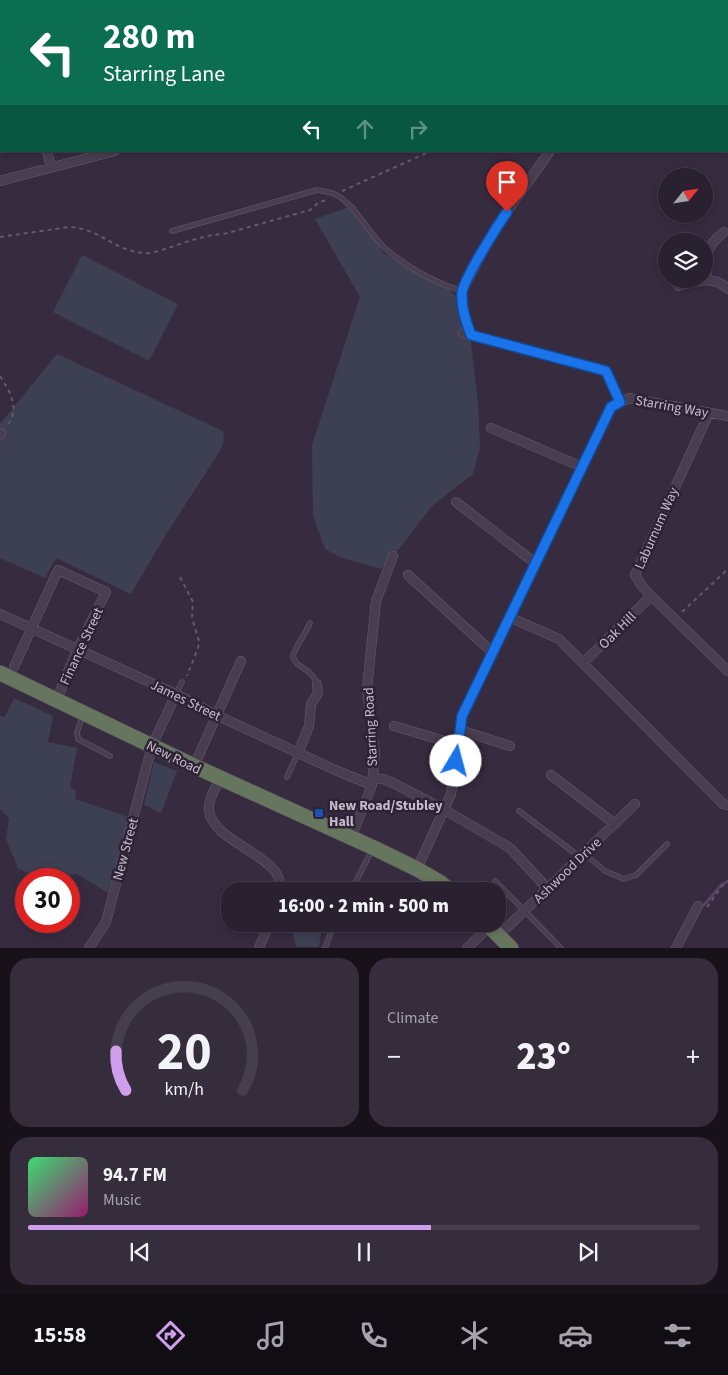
<!DOCTYPE html>
<meta charset="utf-8">
<style>
body{margin:0;font-family:"Source Sans 3",sans-serif;background:#352d3c;color:#f1f3f6;height:100vh;display:flex;flex-direction:column;font-size:19px;white-space:nowrap}
*{box-sizing:border-box;margin:0}
p{font-size:16px;color:#a5a3ab}
.icon{flex:none;width:28px;height:28px;fill:none;stroke:currentColor;stroke-width:2;stroke-linecap:round;stroke-linejoin:round}
.map{position:relative;height:948px;overflow:hidden}
.sheet{display:flex;flex-direction:column;gap:10px;padding:10px;background:#17121a;flex:1}
.sheet>*{flex:none}
.banner{position:absolute;left:0px;top:0px;width:729px;height:152px;box-shadow:0 2px 8px #0003,0 0 0 1px #453e4c;background:#0b6e4f;color:#fff;overflow:hidden}
.needle{width:32px;rotate:60deg}
.tools{position:absolute;left:658px;top:168px;display:grid;gap:10px}
.tools a{display:grid;place-items:center;width:55px;height:55px;border-radius:50%;background:#292030;box-shadow:0 2px 8px #0003,0 0 0 1px #453e4c;font-size:25px}
.speed{position:absolute;left:15px;top:868px;display:flex;gap:10px;font-size:25px;font-weight:700;text-align:center}
.speed>*{display:grid;place-content:center;width:65px;height:65px;border-radius:50%;background:#292030;box-shadow:0 2px 8px #0003,0 0 0 1px #453e4c;line-height:1}
.speed .limit{border:8px solid #d22;background:#fff;color:#111}
.pin{position:absolute;display:grid;place-items:center;width:42px;height:42px;color:#fff;margin:-51px -21px;border-radius:50% 50% 50% 0;rotate:-45deg;box-shadow:0 0 5px #0007}
.pin .icon{rotate:45deg}
.me{position:absolute;width:55px;margin:-28px;rotate:8deg;stroke-linejoin:round;filter:drop-shadow(0 0 4px #0008)}
.turn{display:flex;align-items:center;gap:18px;height:105px;padding:0 20px;font-size:22px}
.turn .icon{width:65px;height:65px;stroke-width:2.5}
.turn b{display:block;font-size:35px;line-height:42px}
.lanes{display:flex;align-items:center;height:48px;padding:0 20px;background:#0003;justify-content:center;gap:25px;direction:ltr}
.lanes .off{opacity:.35}
.big{font-size:38px;font-weight:800;line-height:1.1}
.sheet .tile{flex:1;display:flex;flex-direction:column;justify-content:center;gap:8px;min-width:0;padding:0 18px;border-radius:20px;background:#352d3c}
.sheet .dial{align-items:center;gap:0}
.dial svg{height:130px;overflow:visible;fill:none;stroke:#453e4c;stroke-width:7;stroke-linecap:round;text-anchor:middle}
.dial text{fill:#f1f3f6;stroke:none}
.song{display:flex;align-items:center;gap:15px}
.cover{width:60px;height:60px;border-radius:8px;background:linear-gradient(135deg,hsl(140 70% 55%),hsl(320 70% 35%))}
.played{height:5px;border-radius:2px;background:linear-gradient(90deg,#cf9eec 60%,#453e4c 60%)}
.keys{display:flex;justify-content:space-around;direction:ltr}
.heat{display:flex;justify-content:space-between;align-items:center;font-size:28px;direction:ltr}
.sheet .tiles{flex:1;display:grid;gap:10px;grid-template-columns:1fr 1fr}
.tile:last-child{grid-column:span 2}
.trip{position:absolute;left:221px;top:882px;width:285px;height:50px;border-radius:20px;background:#292030;box-shadow:0 2px 8px #0003,0 0 0 1px #453e4c;font-weight:800;line-height:50px;text-align:center}
.dock{display:flex;height:80px;justify-content:space-around;align-items:center;background:#100d13;color:#a5a3ab}
.dock .icon{width:35px;height:35px}
.dock .current{color:#cf9eec}
.dock b{font-size:22px;color:#f1f3f6}
.map>svg:first-child{display:block}
.green{fill:#3d4052}
.lines{fill:none;stroke-linecap:round;stroke-linejoin:round}
.stream{stroke:#564165;stroke-width:3}
.lane-casing{stroke:#675c6e;stroke-width:5.5}
.street-casing{stroke:#675c6e;stroke-width:10}
.highway-casing{stroke:#514658;stroke-width:16}
.path{stroke:#5e5b6d;stroke-width:2;stroke-dasharray:4 4;stroke-linecap:butt}
.lane{stroke:#493e50;stroke-width:4.5}
.street{stroke:#493e50;stroke-width:9}
.highway{stroke:#66755d;stroke-width:15}
.route-casing{stroke:#114b97;stroke-width:12}
.route{stroke:#1a73e8;stroke-width:9}
.transit-dot{fill:#1a4fb4;stroke:#2e2336;stroke-width:2}
.labels{text-anchor:middle;stroke-width:5;stroke-linejoin:round;paint-order:stroke}
.street-label{font-size:14px;fill:#c5bbca;stroke:#2e2336}
.poi-label{font-size:14px;font-weight:bold;fill:#c5bbca;stroke:#2e2336;text-anchor:start}
</style>
<div class="map">
<svg width="728" height="948" viewBox="0 0 728 948">
<rect width="100%" height="100%" fill="#372b40"/>
<!-- green -->
<path class="green" d="M355 205 383 253 448 288 467 309 478 402 480 448 473 474 432 506 399 549 381 569 340 557 325 549 313 516 312 445 360 297 315 219Z
M82 255 178 304 149 361 53 312Z
M57 354 223 431 224 440 220 451 165 536 131 594 56 558 45 578 0 558V424Z
M14 698 53 716 48 742 77 748 70 787 76 791 75 799 129 817 108 893 77 874 39 879 18 868 6 840 9 819 0 809V716L5 717Z
M154 762 177 771 161 813 144 805Z
M291 924H313L321 931 319 947H296Z"/>
<g class="lines">
<!-- stream -->
<path class="stream" d="M704 905 721 885 728 881"/>
<!-- lane casing -->
<g class="lane-casing">
<path id="lane" d="M172 231 317 190C322 191 328 192 332 193 355 202 367 232 385 248 406 267 436 283 462 291
M310 623C306 633 295 647 293 656 296 670 311 666 317 684
M176 694 182 682
M83 715 77 732 78 739 110 756
M287 777 298 753
M519 811 580 857
M585 854 605 871 624 879 636 875 667 844
M495 881 561 948
M354 884 367 891
M351 891 372 850
M325 948 334 924"/>
</g>
<!-- street casing -->
<g class="street-casing">
<path id="street" d="M1 0V1
M47 151 51 168
M0 181 115 151
M707 280C705 259 705 246 724 232
M678 286C696 281 714 275 728 289
M463 333 606 371 620 402
M471 335 463 312 462 291 496 227 550 151
M709 413 635 575 641 585 651 596 728 671
M491 428 582 467
M0 434 1 433
M456 502 535 563
M408 575 492 652
M0 614 176 694 216 715 335 770 372 785
M509 617 559 639 723 804 728 805
M583 663 651 596
M14 667 58 570 106 592 77 650 56 701
M394 726 458 745
M460 730 510 746
M298 753 309 726 311 704 318 693 317 684
M194 766 241 661
M551 775 615 824
M373 778 383 779 393 783 445 810 510 848 547 888
M220 779C216 787 207 801 209 811 214 845 289 857 279 891
M351 838 372 785 375 753 367 689 376 601 393 556
M417 869 451 794 462 716 611 407 629 398 728 416
M499 935 635 804
M89 948 106 922 152 746 176 694
M259 948 269 924
M467 948 490 926
M676 948 698 906"/>
</g>
<!-- highway casing -->
<g class="highway-casing">
<path id="highway" d="M0 673 194 766 374 848 417 869 441 883 451 891
M487 924 511 948"/>
</g>
<!-- path -->
<path class="path" d="M51 1 53 0
M105 1 106 0
M0 21H1
M342 191 431 151
M0 237 69 227C100 228 115 252 145 253 153 254 163 249 171 247 189 241 205 235 224 234L310 210 319 202 327 200
M0 376C11 393 20 409 7 426
M180 577 193 602 192 618 199 641 198 648 187 676
M682 612 728 569
M707 907 721 887 728 882"/>
<!-- lane -->
<use href="#lane" class="lane"/>
<!-- street -->
<use href="#street" class="street"/>
<!-- highway -->
<use href="#highway" class="highway"/>
</g>
<g class="lines">
<!-- route casing -->
<g class="route-casing">
<path id="route" d="M456 761 462 716 611 407 620 402 606 371 471 335C466 321 461 308 462 293 463 280 498 225 507 212"/>
</g>
<!-- route -->
<use href="#route" class="route"/>
</g>
<!-- markers -->
<rect class="transit-dot" x="314" y="808" width="10" height="10" rx="2.5"/>
<g class="labels">
<!-- street labels -->
<g class="street-label">
<text transform="translate(672 406) rotate(10)" y="5">Starring Way</text>
<text transform="translate(656 528) rotate(-66)" y="5">Laburnum Way</text>
<text transform="translate(617 630) rotate(-45)" y="5">Oak Hill</text>
<text transform="translate(81 646) rotate(-65)" y="5">Finance Street</text>
<text transform="translate(186 700) rotate(26)" y="5">James Street</text>
<text transform="translate(370 727) rotate(-93)" y="5">Starring Road</text>
<text transform="translate(174 757) rotate(26)" y="5">New Road</text>
<text transform="translate(125 849) rotate(-75)" y="5">New Street</text>
<text transform="translate(567 870) rotate(-44)" y="5">Ashwood Drive</text>
</g>
<!-- poi labels -->
<g class="poi-label">
<text x="329" y="810">New Road/Stubley<tspan x="329" dy="16">Hall</tspan></text>
</g>
</g>
</svg>
<div class="tools">
<a><svg class="needle" viewBox="-14 -14 28 28"><path d="M0-13l5 13h-10z" fill="#e53935"/><path d="M0 13l5-13h-10z" fill="#a5a3ab"/></svg></a>
<a><svg class="icon" aria-label="layers" viewBox="0 0 24 24"><path d="M12 4l9 5-9 5-9-5zM3 14l9 5 9-5"/></svg></a>
</div>
<div class="speed"><div class="limit">30</div></div>
<div class="pin" style="left:507px;top:212px;background:#d93025"><svg class="icon" aria-label="arrive" viewBox="0 0 24 24"><path d="M6 21V4h12l-3 4 3 4H6"/></svg></div>
<svg class="me" style="left:456px;top:761px" viewBox="-20 -20 40 40"><circle r="19" fill="#fff"/><path d="M0-13L10 11 0 6-10 11z" fill="#1a73e8"/></svg>
<div class="trip">16:00 · 2 min · 500 m</div>
<div class="banner">
<div class="turn"><svg class="icon" aria-label="left" viewBox="0 0 24 24"><path d="M17 20v-9H6M10 6l-5 5 5 5"/></svg><div><b>280 m</b>Starring Lane</div></div>
<div class="lanes"><svg class="icon" aria-label="left" viewBox="0 0 24 24"><path d="M17 20v-9H6M10 6l-5 5 5 5"/></svg><svg class="icon off" aria-label="ahead" viewBox="0 0 24 24"><path d="M12 20V5M6 11l6-6 6 6"/></svg><svg class="icon off" aria-label="right" viewBox="0 0 24 24"><path d="M7 20v-9h11M14 6l5 5-5 5"/></svg></div>
</div>
</div>
<section class="sheet">
<div class="tiles">
<div class="tile dial"><svg viewBox="0 0 100 80">
<path d="M14 69A42 42 0 1 1 86 69"/>
<path d="M14 69A42 42 0 0 1 8 45" stroke="#cf9eec"/>
<text x="50" y="56" font-size="32" font-weight="700">20</text>
<text x="50" y="72" font-size="11">km/h</text>
</svg></div>
<div class="tile"><p>Climate</p>
<div class="heat"><a>−</a><b class="big">23°</b><a>+</a></div>
</div>
<div class="tile">
<div class="song"><i class="cover"></i><div><b>94.7 FM</b><p>Music</p></div></div>
<div class="played"></div>
<div class="keys"><svg class="icon" aria-label="previous" viewBox="0 0 24 24"><path d="M18 5L8 12l10 7zM5 5v14"/></svg><svg class="icon" aria-label="pause" viewBox="0 0 24 24"><path d="M8 5v14M16 5v14"/></svg><svg class="icon" aria-label="next" viewBox="0 0 24 24"><path d="M6 5l10 7-10 7zM19 5v14"/></svg></div>
</div>
</div>
</section>
<nav class="dock">
<b>15:58</b>
<svg class="icon current" aria-label="directions" viewBox="0 0 24 24"><path d="M12 3l9 9-9 9-9-9zM9 14v-3h6M13 9l2 2-2 2"/></svg>
<svg class="icon" aria-label="music" viewBox="0 0 24 24"><path d="M9 18V5l10-2v13"/><circle cx="6" cy="18" r="3"/><circle cx="16" cy="16" r="3"/></svg>
<svg class="icon" aria-label="phone" viewBox="0 0 24 24"><path d="M5 4h4l2 5-3 2q2 4 5 5l2-3 5 2v4C11 20 4 13 5 4z"/></svg>
<svg class="icon" aria-label="climate" viewBox="0 0 24 24"><path d="M12 3v18M4 7l16 10M4 17L20 7"/></svg>
<svg class="icon" aria-label="car" viewBox="0 0 24 24"><path d="M5 17H2v-5l4-1 3-4h7l3 4 3 1v5h-3M9 17h6M6 11h13"/><circle cx="7" cy="17" r="2"/><circle cx="17" cy="17" r="2"/></svg>
<svg class="icon" aria-label="filters" viewBox="0 0 24 24"><path d="M4 7h16M4 17h16"/><circle cx="9" cy="7" r="2"/><circle cx="15" cy="17" r="2"/></svg>
</nav>
